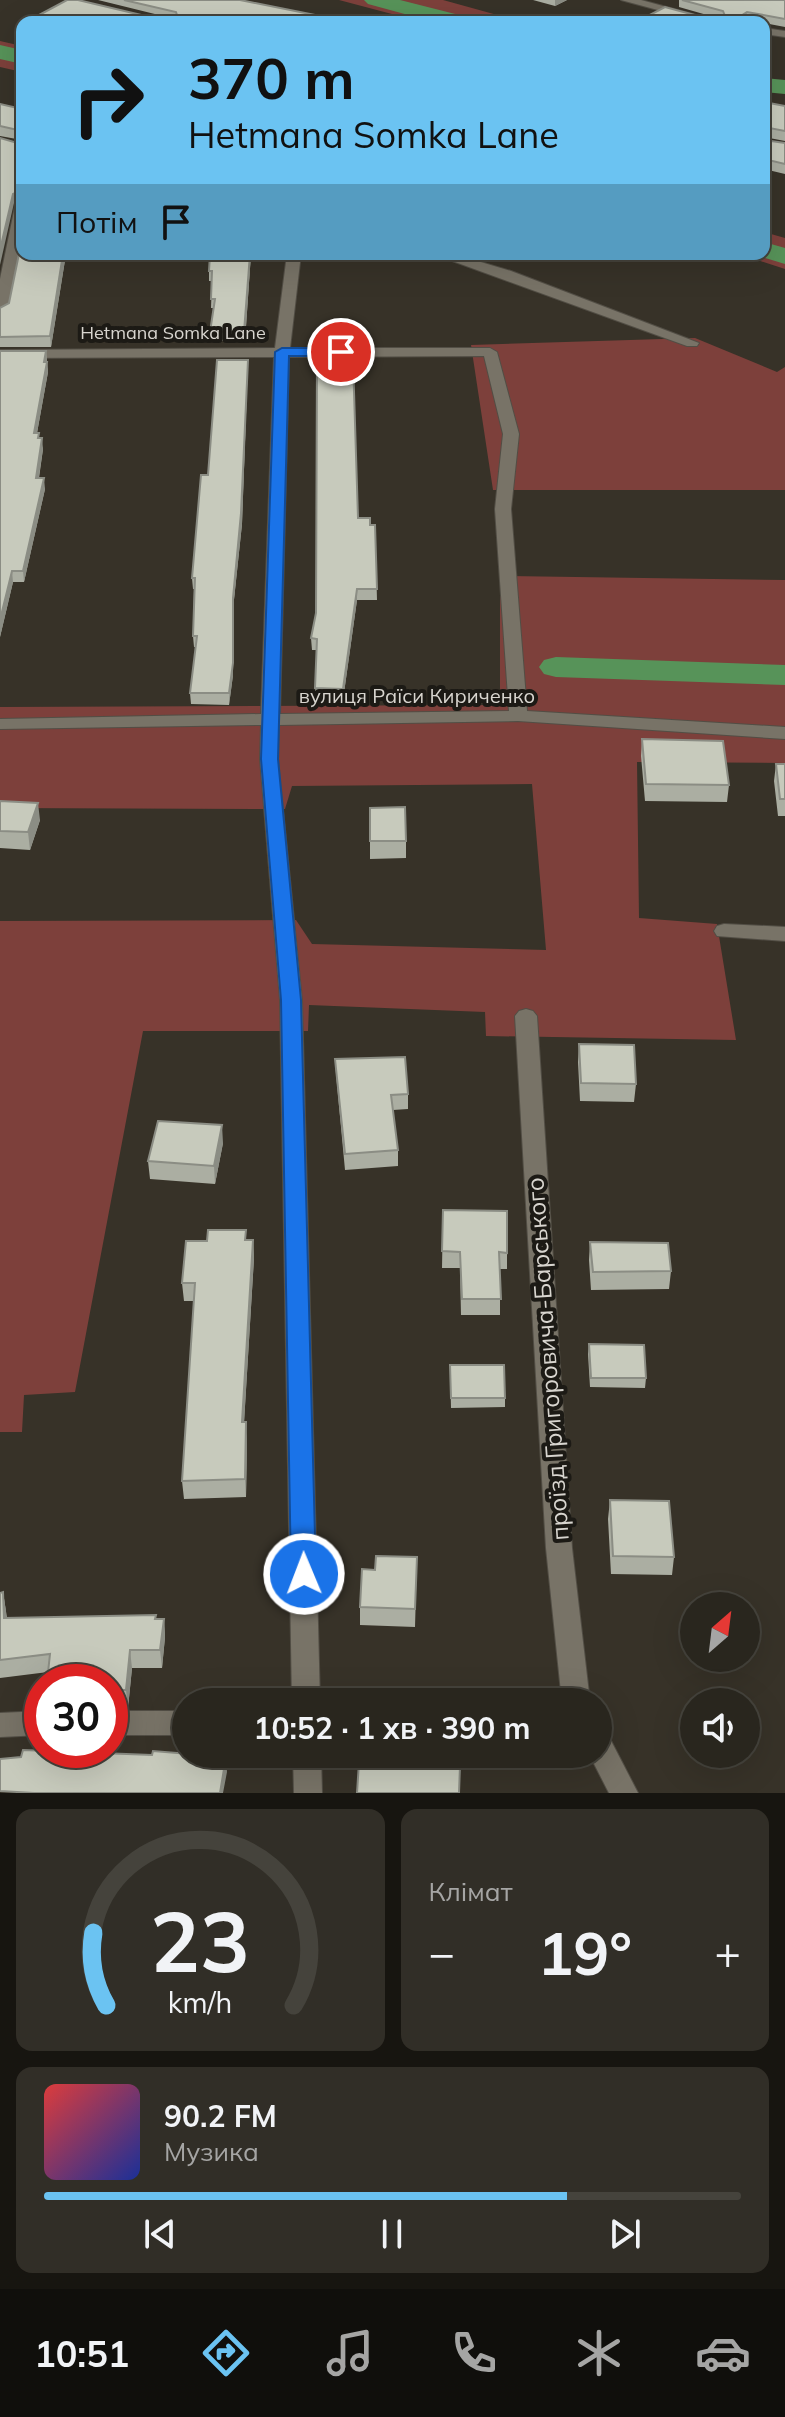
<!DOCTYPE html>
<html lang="uk">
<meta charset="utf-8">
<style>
body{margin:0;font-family:Mulish,sans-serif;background:#312e27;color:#f1f3f6;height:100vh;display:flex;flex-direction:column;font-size:30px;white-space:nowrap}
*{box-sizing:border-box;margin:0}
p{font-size:26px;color:#a5a5a4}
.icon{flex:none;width:44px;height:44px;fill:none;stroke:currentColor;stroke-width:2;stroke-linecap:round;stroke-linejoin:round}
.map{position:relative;height:1793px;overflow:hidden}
.side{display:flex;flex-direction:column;gap:16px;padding:16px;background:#171510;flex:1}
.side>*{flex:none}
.top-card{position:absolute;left:16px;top:16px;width:754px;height:244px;border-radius:16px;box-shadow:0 8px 32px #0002,0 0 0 2px #45433c;background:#6bc3f2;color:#111;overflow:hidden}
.needle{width:52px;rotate:28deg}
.fabs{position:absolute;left:680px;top:1592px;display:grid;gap:16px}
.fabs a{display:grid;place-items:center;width:80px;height:80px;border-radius:50%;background:#29261e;box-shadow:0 8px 32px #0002,0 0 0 2px #45433c;font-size:40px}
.speed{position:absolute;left:24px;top:1664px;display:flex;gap:16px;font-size:40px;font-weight:700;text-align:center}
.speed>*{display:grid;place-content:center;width:104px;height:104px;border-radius:50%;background:#29261e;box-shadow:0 8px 32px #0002,0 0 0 2px #45433c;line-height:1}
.speed .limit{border:12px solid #d22;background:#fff;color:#111}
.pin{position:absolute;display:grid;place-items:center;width:68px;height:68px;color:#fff;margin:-34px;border:4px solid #fff;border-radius:50%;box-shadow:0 2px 8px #0007}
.me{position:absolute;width:88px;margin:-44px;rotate:359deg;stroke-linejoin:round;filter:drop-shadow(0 0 6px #0008)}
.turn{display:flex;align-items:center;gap:28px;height:168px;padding:0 40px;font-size:36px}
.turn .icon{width:104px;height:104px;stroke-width:2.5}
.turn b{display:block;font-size:56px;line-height:68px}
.then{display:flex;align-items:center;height:76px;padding:0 40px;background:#0003;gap:16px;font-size:30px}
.big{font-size:60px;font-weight:700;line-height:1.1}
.side .card{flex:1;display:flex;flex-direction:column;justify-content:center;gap:12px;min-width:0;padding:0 28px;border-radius:16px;background:#312e27}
.side .dial{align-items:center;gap:0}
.dial svg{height:208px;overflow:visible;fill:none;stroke:#45433c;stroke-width:7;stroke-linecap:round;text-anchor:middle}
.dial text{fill:#f1f3f6;stroke:none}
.song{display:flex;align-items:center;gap:24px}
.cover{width:96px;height:96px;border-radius:12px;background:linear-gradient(135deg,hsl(0 70% 55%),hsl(230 70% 35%))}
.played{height:8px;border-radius:4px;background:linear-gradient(90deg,#6bc3f2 75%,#45433c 75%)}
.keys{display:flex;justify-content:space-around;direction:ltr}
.heat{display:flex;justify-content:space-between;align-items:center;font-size:44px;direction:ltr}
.side .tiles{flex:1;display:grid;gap:16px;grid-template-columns:1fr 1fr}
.card:last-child{grid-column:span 2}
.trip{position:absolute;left:172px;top:1688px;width:440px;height:80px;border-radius:40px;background:#29261e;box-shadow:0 8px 32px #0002,0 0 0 2px #45433c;font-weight:700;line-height:80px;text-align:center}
.tabs{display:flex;height:128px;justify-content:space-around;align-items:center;background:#100f0c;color:#a5a5a4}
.tabs .icon{width:56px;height:56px}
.tabs .on{color:#6bc3f2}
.tabs b{font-size:36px;color:#f1f3f6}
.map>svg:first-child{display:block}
.green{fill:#7d403b}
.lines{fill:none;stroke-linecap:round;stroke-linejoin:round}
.canal{fill:#579359;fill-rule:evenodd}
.street-casing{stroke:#524e45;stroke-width:2}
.street{fill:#787367;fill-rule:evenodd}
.wall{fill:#abaea2}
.shaded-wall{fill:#8b8d84}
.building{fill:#c7cabc;stroke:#8b8d84;stroke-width:2}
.route{fill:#1a73e8;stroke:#114b97;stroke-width:2}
.labels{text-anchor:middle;stroke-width:8;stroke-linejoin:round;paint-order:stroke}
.far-street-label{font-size:18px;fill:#d8d5cf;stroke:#1c1a15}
.street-label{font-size:20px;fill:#d8d5cf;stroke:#1c1a15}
.near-street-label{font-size:24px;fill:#d8d5cf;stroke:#1c1a15}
</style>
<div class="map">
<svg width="785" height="1793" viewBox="0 0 785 1793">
<rect width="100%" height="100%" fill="#373228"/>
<!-- green -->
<path class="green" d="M339 0H443L523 22H422Z
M0 41 22 46V72L0 67Z
M764 232 785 238V269L739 254H764Z
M695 338 777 372 785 367V490H493L471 345Z
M500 576 785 580V763L637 762 639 918 717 924 736 1040 486 1036 485 1012 309 1005 308 1031H143L75 1392 24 1395 22 1432H0V921L296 920 312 944 546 950 532 784 292 786 285 809 0 808V707L500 705Z"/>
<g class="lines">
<!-- canal -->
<path class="canal" d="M364 0H400L467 17 470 22H434L368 4Z
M0 45 22 50V64L0 59Z
M764 78 785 80V94L764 92Z
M764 242 785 248V264L755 255 764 254Z
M556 657 785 665V685L556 677 544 674 539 667 544 660Z"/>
<!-- street casing -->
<g class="street-casing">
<path id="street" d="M621 0H641L722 22H702Z
M764 28 785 31V37L764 34Z
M22 202V239L7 312 0 316V279L15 206Z
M287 254H301L290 348H490L497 352 519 434 511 509 527 711 785 727V739L518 721 279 725 278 759 302 1000 320 1702H292L280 1000 260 759 261 725 0 729V719L261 714 274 357 0 358V350L275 348ZM484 356 503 434 495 509 509 711 280 714 289 357Z
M433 254H454L511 271 699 343 697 346H687Z
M724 924 785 927V941L717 936 714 931 717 926Z
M526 1009 533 1011 537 1016 572 1548 590 1702H562L546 1548 515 1016 519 1011Z
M42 1711V1735L0 1737V1713Z
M110 1711H186V1735H110Z
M598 1731 608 1735 638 1793H609L589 1754H598Z
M293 1754H321L322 1793H294Z"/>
</g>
<!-- street -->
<use href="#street" class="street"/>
</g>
<!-- wall -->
<path class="wall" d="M98 0H240L350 22 154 18H171Z
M533 0H567L555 6Z
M679 0H785V27L764 23V22L746 20 743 22H642V19L714 17 679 7Z
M764 102 785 106V141L764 137Z
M0 104 22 109V140L0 136Z
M764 140 785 143V174L764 169Z
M22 254H66L51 347H0V308L9 303Z
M251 254 245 341H211L210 332 214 308H211L212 281H209V271Z
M0 351H46L48 372 37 433 43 449 39 478 45 489 24 582H13L0 637Z
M248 360 242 524 233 609V675L229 705 191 704 190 693 196 647H194L193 636 194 589H193L192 578 208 475Z
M358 518 370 525H375L377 600H357L343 700H315L317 650H312L311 638 316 613Z
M642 739 729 785 727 802 645 801 641 756Z
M776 764H785V816H778L774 781Z
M0 801 40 820 30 850 0 848Z
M370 808 406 841V858L370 859Z
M579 1044 636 1084 634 1102 580 1101 578 1062Z
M335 1059 408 1094V1109L393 1110 398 1150V1166L345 1170 336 1074Z
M223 1143 215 1184 150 1179 148 1161Z
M443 1210 507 1253V1269H500V1315H461L460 1268H442Z
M247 1240H253L254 1258 244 1422 247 1440 246 1497 184 1499 182 1481 194 1301H184L182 1283Z
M590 1242 671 1271 669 1289 591 1290 589 1260Z
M589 1344 646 1378 645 1388 590 1387 588 1354Z
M450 1365 505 1398V1407L451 1408Z
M610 1500 674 1557 672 1575 611 1574 608 1519Z
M417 1557 415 1627 360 1625V1607L375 1570Z
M3 1592 7 1618 156 1615V1619H164L165 1637 162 1668H132L128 1708H110V1682L48 1672 0 1678V1593Z"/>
<!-- shaded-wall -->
<path class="shaded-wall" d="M555 0H567L555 6Z
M747 12 746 20 743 22H731Z
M22 190V199L14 203 0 265V250L13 194Z
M63 254H66L51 347 50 336Z
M250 254H251L245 341 244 332Z
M46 351 48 372 35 444 34 433Z
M248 360 242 524 233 609V675L229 705 233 598Z
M42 438 43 449 37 489 36 478Z
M44 478 45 489 24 582 23 571Z
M12 571 13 582 0 637V620Z
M357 589V600L343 700V689Z
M38 803 40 820 30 850 28 832Z
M222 1125 223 1143 215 1184 214 1166Z
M253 1240 254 1258 243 1440 242 1422Z
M246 1422 247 1440 246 1497 245 1479Z
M3 1592 6 1611 7 1636 4 1618Z
M164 1619 165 1637 162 1668 160 1650Z
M130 1650 132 1668 128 1708 126 1690Z
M226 1757 227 1772 223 1793H220Z"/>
<!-- building -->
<path class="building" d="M67 0H78L154 18H178L176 12 124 0H240L350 22H26Z
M682 0H785V19L747 12 731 22H655L642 19 665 7 702 17 725 16 723 11Z
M764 102 785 106V131L764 127Z
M0 104 22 109V131L0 126Z
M0 138 21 144 22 142V190L13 194 0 250Z
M764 140 785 143V164L764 159Z
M22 239V254H63L50 336 0 337V308L9 303Z
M210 254H250L244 332H210L215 299H211L212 271H209Z
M0 351H46L44 362H47L34 433H39L38 438H42L36 478H44L23 571H12L0 620Z
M217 360H248L241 513 233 598V663L229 693H190L197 636H193L195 578H192L201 475H208Z
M317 360H353L358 518H370V525H375L377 589H357L343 689 315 688 317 639 311 638 316 613Z
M642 739 723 741 729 785 646 784Z
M776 764H785V799H780Z
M0 801 38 803 28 832 0 831Z
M405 807 406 841H370V808Z
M579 1044 634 1045 636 1084 581 1083Z
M405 1057 408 1094 391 1095 398 1150 345 1154 335 1059Z
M158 1121 222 1125 214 1166 148 1161Z
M443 1210 507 1211V1253L499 1252 501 1299H462L460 1252 442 1251Z
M208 1230H246L245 1240H253L242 1422H246L245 1479 182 1481 195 1283H182L186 1241H207Z
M590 1242 668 1243 671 1271 593 1272Z
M589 1344 644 1345 646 1378H591Z
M450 1365H504L505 1398H451Z
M610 1500 669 1501 674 1557 613 1556Z
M376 1556 417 1557 415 1609 360 1607 362 1569 375 1570Z
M3 1592 4 1618 156 1615 155 1619H164L160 1650H130L126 1690H110V1682H47L50 1654 0 1660V1593Z
M23 1750 152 1755 153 1751 226 1757 220 1793H34L0 1791V1759L21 1757Z
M359 1762 460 1766 459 1793H357Z"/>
<!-- route -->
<path class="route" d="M282 348H341L348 352 341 356H289L278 759 301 1000 316 1574 312 1582 304 1585 295 1582 291 1574 281 1000 261 759 275 352Z"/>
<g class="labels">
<!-- far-street labels -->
<g class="far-street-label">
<text x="173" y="339">Hetmana Somka Lane</text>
</g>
<!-- street labels -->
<g class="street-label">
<text x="417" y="703">вулиця Раїси Кириченко</text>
</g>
<!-- near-street labels -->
<g class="near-street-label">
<text transform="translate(548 1359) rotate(-94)" y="8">проїзд Григоровича-Барського</text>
</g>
</g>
</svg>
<div class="fabs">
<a><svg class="needle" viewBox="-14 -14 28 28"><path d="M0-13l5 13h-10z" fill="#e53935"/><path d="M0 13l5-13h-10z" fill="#a5a5a4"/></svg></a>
<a><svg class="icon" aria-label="sound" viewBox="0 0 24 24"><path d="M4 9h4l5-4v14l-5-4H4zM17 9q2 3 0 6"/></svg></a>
</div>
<div class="speed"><div class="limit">30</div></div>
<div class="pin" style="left:341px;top:352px;background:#d93025"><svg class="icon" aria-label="arrive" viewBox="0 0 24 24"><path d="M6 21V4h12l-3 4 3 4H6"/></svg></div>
<svg class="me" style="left:304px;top:1574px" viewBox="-20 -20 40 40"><circle r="17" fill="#1a73e8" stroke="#fff" stroke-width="3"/><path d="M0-11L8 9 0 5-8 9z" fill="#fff"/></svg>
<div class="trip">10:52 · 1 хв · 390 m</div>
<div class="top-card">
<div class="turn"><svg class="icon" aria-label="right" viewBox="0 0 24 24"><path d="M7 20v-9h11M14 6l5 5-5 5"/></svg><div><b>370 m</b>Hetmana Somka Lane</div></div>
<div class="then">Потім<svg class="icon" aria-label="arrive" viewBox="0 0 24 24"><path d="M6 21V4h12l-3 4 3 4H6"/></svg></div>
</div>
</div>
<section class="side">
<div class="tiles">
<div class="card dial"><svg viewBox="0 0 100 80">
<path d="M14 69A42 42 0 1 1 86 69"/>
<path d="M14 69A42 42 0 0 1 9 41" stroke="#6bc3f2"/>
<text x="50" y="56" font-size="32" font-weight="700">23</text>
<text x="50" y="72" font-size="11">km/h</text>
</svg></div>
<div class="card"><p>Клімат</p>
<div class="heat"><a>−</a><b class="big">19°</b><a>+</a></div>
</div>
<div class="card">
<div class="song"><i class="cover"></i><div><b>90.2 FM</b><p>Музика</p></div></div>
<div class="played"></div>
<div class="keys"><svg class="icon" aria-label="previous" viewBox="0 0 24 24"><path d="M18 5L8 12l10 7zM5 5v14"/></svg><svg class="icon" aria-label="pause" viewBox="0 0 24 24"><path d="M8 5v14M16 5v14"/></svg><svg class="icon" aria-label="next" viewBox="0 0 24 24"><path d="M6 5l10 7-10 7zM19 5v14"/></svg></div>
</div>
</div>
</section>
<nav class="tabs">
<b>10:51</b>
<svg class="icon on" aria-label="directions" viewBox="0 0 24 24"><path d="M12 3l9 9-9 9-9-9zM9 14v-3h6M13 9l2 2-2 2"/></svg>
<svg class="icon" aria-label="music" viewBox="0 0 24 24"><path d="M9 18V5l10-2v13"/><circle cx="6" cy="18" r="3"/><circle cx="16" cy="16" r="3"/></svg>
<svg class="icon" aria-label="phone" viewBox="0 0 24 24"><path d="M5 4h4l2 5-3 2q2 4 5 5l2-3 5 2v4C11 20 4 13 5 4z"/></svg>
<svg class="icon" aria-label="climate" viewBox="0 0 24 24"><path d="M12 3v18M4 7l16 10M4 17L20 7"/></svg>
<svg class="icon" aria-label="car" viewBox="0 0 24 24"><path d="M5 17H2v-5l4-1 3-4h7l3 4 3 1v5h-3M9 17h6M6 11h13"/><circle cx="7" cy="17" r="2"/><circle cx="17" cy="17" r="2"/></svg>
</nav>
